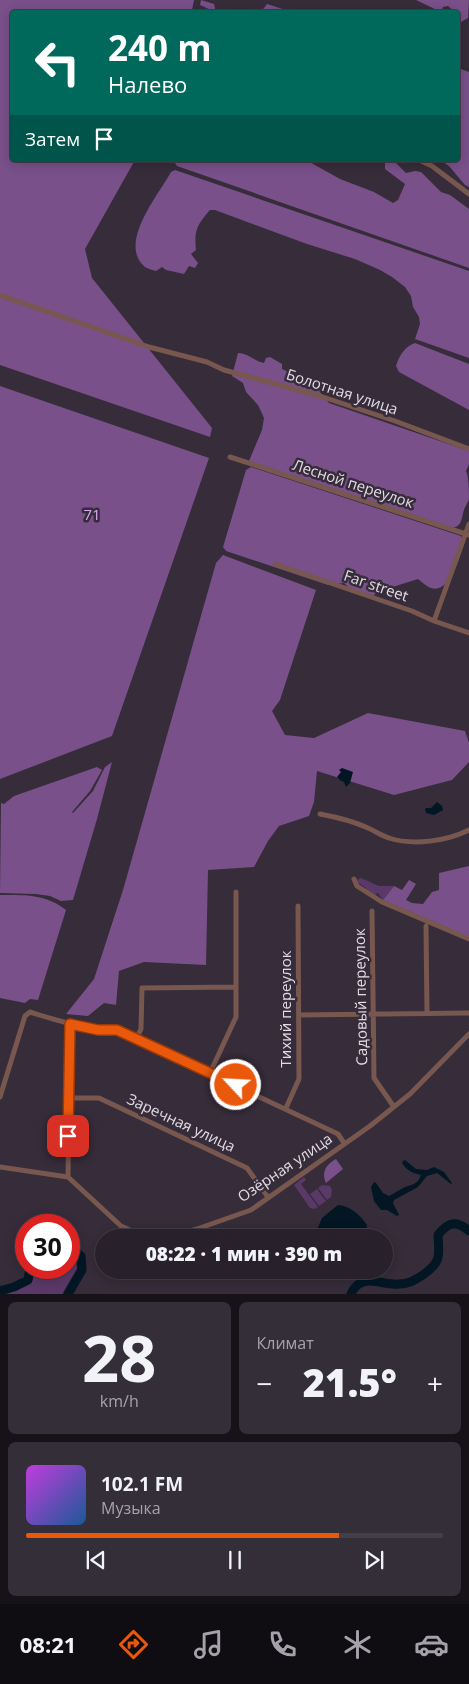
<!DOCTYPE html>
<html lang="ru">
<meta charset="utf-8">
<style>
body{margin:0;font-family:"Open Sans",sans-serif;background:#342e38;color:#f1f3f6;height:100vh;display:flex;flex-direction:column;font-size:19px;white-space:nowrap}
*{box-sizing:border-box;margin:0}
p{font-size:16px;color:#a5a3a9}
.icon{flex:none;width:28px;height:28px;fill:none;stroke:currentColor;stroke-width:2;stroke-linecap:round;stroke-linejoin:round}
.map{position:relative;height:1294px;overflow:hidden}
.side{display:flex;flex-direction:column;gap:8px;padding:8px;background:#161218;flex:1}
.side>*{flex:none}
.guide{position:absolute;left:10px;top:10px;width:450px;height:152px;border-radius:5px;box-shadow:0 2px 12px #0003,0 0 0 1px #443e48;background:#00695c;color:#fff;overflow:hidden}
.speed{position:absolute;left:15px;top:1214px;display:flex;gap:10px;font-size:25px;font-weight:700;text-align:center}
.speed>*{display:grid;place-content:center;width:65px;height:65px;border-radius:50%;background:#28212c;box-shadow:0 2px 12px #0003,0 0 0 1px #443e48;line-height:1}
.speed .limit{border:8px solid #d22;background:#fff;color:#111}
.pin{position:absolute;display:grid;place-items:center;width:42px;height:42px;color:#fff;margin:-21px;border-radius:10px;box-shadow:0 2px 8px #0006}
.me{position:absolute;width:55px;margin:-28px;rotate:295deg;stroke-linejoin:round;filter:drop-shadow(0 0 4px #0008)}
.turn{display:flex;align-items:center;gap:18px;height:105px;padding:0 15px;font-size:22px}
.turn .icon{width:65px;height:65px;stroke-width:2.5}
.turn b{display:block;font-size:35px;line-height:42px}
.then{display:flex;align-items:center;height:48px;padding:0 15px;background:#0003;gap:10px;font-size:19px}
.big{font-size:38px;font-weight:800;line-height:1.1}
.side .card{flex:1;display:flex;flex-direction:column;justify-content:center;gap:8px;min-width:0;padding:0 18px;border-radius:8px;background:#342e38}
.side .dial{align-items:center;gap:0}
.dial b{font-size:65px;line-height:1}
.song{display:flex;align-items:center;gap:15px}
.cover{width:60px;height:60px;border-radius:8px;background:linear-gradient(135deg,hsl(290 70% 55%),hsl(210 70% 35%))}
.played{height:5px;border-radius:2px;background:linear-gradient(90deg,#ea580c 75%,#443e48 75%)}
.keys{display:flex;justify-content:space-around;direction:ltr}
.heat{display:flex;justify-content:space-between;align-items:center;font-size:28px;direction:ltr}
.side .tiles{flex:1;display:grid;gap:8px;grid-template-columns:1fr 1fr}
.card:last-child{grid-column:span 2}
.trip{position:absolute;left:95px;top:1229px;width:298px;height:50px;border-radius:25px;background:#28212c;box-shadow:0 2px 12px #0003,0 0 0 1px #443e48;font-weight:800;line-height:50px;text-align:center}
.menu{display:flex;height:80px;justify-content:space-around;align-items:center;background:#100d12;color:#a5a3a9}
.menu .icon{width:35px;height:35px}
.menu .on{color:#ea580c}
.menu b{font-size:22px;color:#f1f3f6}
.map>svg:first-child{display:block}
.green{fill:#5a3868}
.forest{fill:#79508a}
.water{fill:#021624}
.lines{fill:none;stroke-linecap:round;stroke-linejoin:round}
.river{stroke:#021624;stroke-width:9}
.minor{stroke:#78574f;stroke-width:5}
.route-casing{stroke:#983908;stroke-width:12}
.route{stroke:#ea580c;stroke-width:9}
.labels{text-anchor:middle;stroke-width:5;stroke-linejoin:round;paint-order:stroke}
.street-label{font-size:15px;fill:#e1dbe4;stroke:#362c3a}
.park-label{font-size:15px;fill:#dfa4f8;stroke:#362c3a}
</style>
<div class="map">
<svg width="469" height="1294" viewBox="0 0 469 1294">
<rect width="100%" height="100%" fill="#362c3a"/>
<!-- green -->
<path class="green" d="M361 878 379 886H394L383 900 378 893 373 896 365 890 366 888 357 882 358 879Z
M304 1177 306 1180 301 1184 318 1207 314 1209 310 1208 294 1185Z
M322 1185 330 1186 332 1190 331 1197 327 1200 318 1188Z
M317 1189 326 1201 319 1206 310 1194Z
M69 1254 74 1256 77 1268 62 1294H2L30 1284 35 1275 34 1268H69Z"/>
<!-- forest -->
<path class="forest" d="M0 0H194L192 10 194 12H12V160H135L85 249 92 278 212 428 210 437 0 365Z
M201 0 214 4 216 12H211V10L200 5Z
M416 0H469L468 18 461 22 458 18V12H455L448 6 443 7 441 12Z
M267 4 292 12H294H261Z
M458 68 469 72V187L465 185 449 166 440 160H458V99L460 95 458 87Z
M177 160H306L340 179 374 192 393 203 398 200 405 184 385 169V162L393 160 406 173 415 171 421 172 441 192 450 195 469 209V268L177 166 175 163Z
M175 170 469 271V358L415 339 420 324 419 317 413 307 411 296 405 287 392 277 380 270 355 259 307 244 215 210H210C197 225 194 230 196 250L191 254 198 263 195 268 189 266 184 274 166 270 162 267 156 271C153 270 148 269 145 267 117 244 159 194 171 172Z
M415 343 469 364V410L399 372 396 366C399 356 405 346 415 343Z
M238 353C248 353 254 361 264 363L266 358 270 357 282 364V369L298 376C299 384 301 386 308 389L316 379 322 380 325 386 321 394 329 403 469 451V464L466 471C469 478 469 490 469 499 468 503 465 506 464 510 461 518 463 526 452 528L249 461 262 430 264 418 258 405 246 392 243 383 232 376Z
M0 386 209 458 112 736 0 779Z
M251 467 461 536 464 544C460 556 450 594 431 588 427 587 422 582 418 579L380 591 371 597 353 592 344 583 328 585 226 551 223 547 246 470Z
M223 555 316 590 280 700 272 711 285 735 314 738 368 713 465 731 469 743V762L452 780 394 795 317 771 314 802 309 816 279 826 268 841 254 867 208 870 206 965 144 962 119 971 116 1005 104 1003 88 1016 66 1014 94 979 123 890 216 563Z
M112 762 97 819 73 900 61 901 50 896 36 894 0 893 1 803 4 804 14 796 97 767 102 770 90 791 72 812 73 813 93 791 105 767Z
M469 866V937L383 900 394 886 402 890 409 880 416 884 406 900 412 903 423 904 432 892 439 890V873Z
M0 895C25 895 46 894 66 910L38 1000 30 999 25 1003 0 998Z
M336 1159 343 1169 326 1183C321 1173 326 1164 336 1159Z"/>
<!-- water -->
<path class="water" d="M342 768 353 772 350 783 346 787 344 782 341 781 337 777 341 772 339 770Z
M437 802 442 806 443 810 434 815 426 813 425 809 426 808H431Z
M405 1160 416 1169 427 1170 434 1167 444 1172 452 1183 451 1184 437 1173 427 1176 418 1187 394 1200 393 1203 399 1215 397 1216 387 1210H381L374 1201 371 1187 374 1182 376 1183 383 1193 389 1196 405 1187 414 1184 418 1181 421 1175C413 1173 407 1171 402 1163L403 1161Z
M338 1205C351 1206 360 1215 367 1225L366 1233 361 1237H314L322 1218Z"/>
<g class="lines">
<!-- river -->
<path class="river" d="M0 1291 14 1287 28 1280 30 1268
M68 1294 82 1270 81 1256 69 1248
M351 1294C361 1271 381 1286 399 1284 409 1284 415 1280 423 1275 442 1261 439 1256 438 1235 448 1222 456 1220 469 1231"/>
<!-- minor -->
<path class="minor" d="M419 160 432 166 469 194
M0 295 149 347 207 362 224 370 320 396 395 421 469 449
M230 457 469 535
M275 564 412 611 434 621 469 633
M434 621 469 524
M320 814C336 817 353 821 368 828 375 831 382 836 389 838 413 846 447 841 469 830
M354 879 357 886 382 902 469 939
M372 911 374 1078 394 1107
M426 926 427 1013
M299 1015 469 1013
M136 1039 141 1029 142 988 236 987
M210 1073 236 1017V892
M0 1097 25 1016 30 1012C59 1021 86 1030 117 1030L338 1134 344 1143
M68 1098H99L247 1168 268 1197
M286 1108 299 1079 298 906
M0 1167 68 1177
M68 1177 121 1226 141 1235 170 1237 197 1229 251 1210 370 1126 410 1094 469 1034
M68 1177 70 1024"/>
</g>
<g class="lines">
<!-- route casing -->
<g class="route-casing">
<path id="route" d="M68 1136 70 1024 98 1030H117L236 1085"/>
</g>
<!-- route -->
<use href="#route" class="route"/>
</g>
<g class="labels">
<!-- street labels -->
<g class="street-label">
<text transform="translate(342 392) rotate(18)" y="5">Болотная улица</text>
<text transform="translate(353 484) rotate(18)" y="5">Лесной переулок</text>
<text transform="translate(376 586) rotate(19)" y="5">Far street</text>
<text transform="translate(361 997) rotate(-91)" y="5">Садовый переулок</text>
<text transform="translate(286 1009) rotate(-90)" y="5">Тихий переулок</text>
<text transform="translate(181 1123) rotate(25)" y="5">Заречная улица</text>
<text transform="translate(285 1168) rotate(-34)" y="5">Озёрная улица</text>
</g>
<!-- park labels -->
<g class="park-label">
<text x="92" y="520">71</text>
</g>
</g>
</svg>
<div class="speed"><div class="limit">30</div></div>
<div class="pin" style="left:68px;top:1136px;background:#d93025"><svg class="icon" aria-label="arrive" viewBox="0 0 24 24"><path d="M6 21V4h12l-3 4 3 4H6"/></svg></div>
<svg class="me" style="left:236px;top:1085px" viewBox="-20 -20 40 40"><circle r="17" fill="#ea580c" stroke="#fff" stroke-width="3"/><path d="M0-11L8 9 0 5-8 9z" fill="#fff"/></svg>
<div class="trip">08:22 · 1 мин · 390 m</div>
<div class="guide">
<div class="turn"><svg class="icon" aria-label="left" viewBox="0 0 24 24"><path d="M17 20v-9H6M10 6l-5 5 5 5"/></svg><div><b>240 m</b>Налево</div></div>
<div class="then">Затем<svg class="icon" aria-label="arrive" viewBox="0 0 24 24"><path d="M6 21V4h12l-3 4 3 4H6"/></svg></div>
</div>
</div>
<section class="side">
<div class="tiles">
<div class="card dial"><b>28</b><p>km/h</p></div>
<div class="card"><p>Климат</p>
<div class="heat"><a>−</a><b class="big">21.5°</b><a>+</a></div>
</div>
<div class="card">
<div class="song"><i class="cover"></i><div><b>102.1 FM</b><p>Музыка</p></div></div>
<div class="played"></div>
<div class="keys"><svg class="icon" aria-label="previous" viewBox="0 0 24 24"><path d="M18 5L8 12l10 7zM5 5v14"/></svg><svg class="icon" aria-label="pause" viewBox="0 0 24 24"><path d="M8 5v14M16 5v14"/></svg><svg class="icon" aria-label="next" viewBox="0 0 24 24"><path d="M6 5l10 7-10 7zM19 5v14"/></svg></div>
</div>
</div>
</section>
<nav class="menu">
<b>08:21</b>
<svg class="icon on" aria-label="directions" viewBox="0 0 24 24"><path d="M12 3l9 9-9 9-9-9zM9 14v-3h6M13 9l2 2-2 2"/></svg>
<svg class="icon" aria-label="music" viewBox="0 0 24 24"><path d="M9 18V5l10-2v13"/><circle cx="6" cy="18" r="3"/><circle cx="16" cy="16" r="3"/></svg>
<svg class="icon" aria-label="phone" viewBox="0 0 24 24"><path d="M5 4h4l2 5-3 2q2 4 5 5l2-3 5 2v4C11 20 4 13 5 4z"/></svg>
<svg class="icon" aria-label="climate" viewBox="0 0 24 24"><path d="M12 3v18M4 7l16 10M4 17L20 7"/></svg>
<svg class="icon" aria-label="car" viewBox="0 0 24 24"><path d="M5 17H2v-5l4-1 3-4h7l3 4 3 1v5h-3M9 17h6M6 11h13"/><circle cx="7" cy="17" r="2"/><circle cx="17" cy="17" r="2"/></svg>
</nav>
